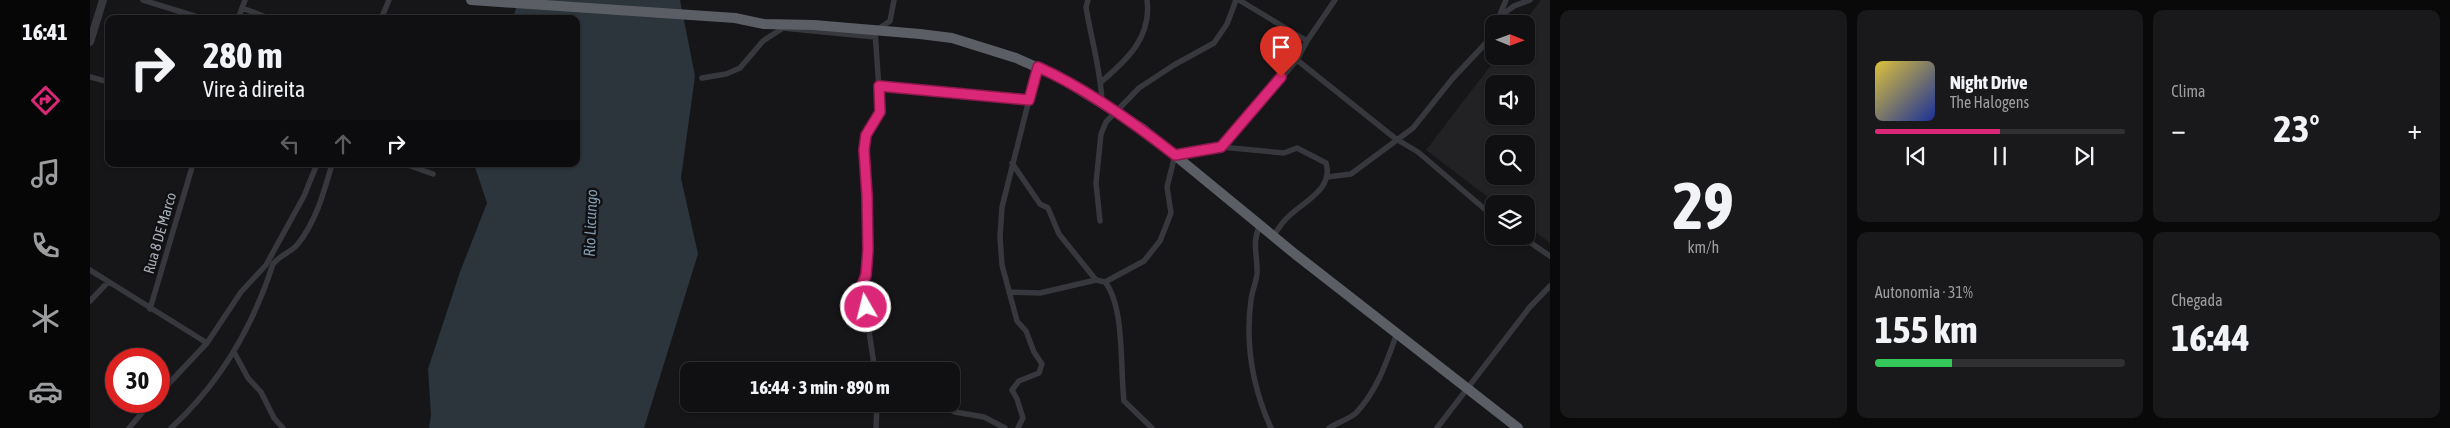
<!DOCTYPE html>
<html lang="pt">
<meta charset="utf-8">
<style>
body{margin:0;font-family:"Asap Condensed",sans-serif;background:#19191b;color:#f1f3f6;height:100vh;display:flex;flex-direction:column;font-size:19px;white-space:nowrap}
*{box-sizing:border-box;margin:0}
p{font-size:16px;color:#9c9d9f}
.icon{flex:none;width:28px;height:28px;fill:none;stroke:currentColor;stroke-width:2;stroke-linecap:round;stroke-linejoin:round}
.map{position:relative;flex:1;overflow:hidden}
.side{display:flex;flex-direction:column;gap:10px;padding:10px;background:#09090a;width:900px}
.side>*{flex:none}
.banner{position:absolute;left:15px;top:15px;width:475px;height:152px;border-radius:10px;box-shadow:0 1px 4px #0004,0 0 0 1px #303032;background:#101012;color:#f1f3f6;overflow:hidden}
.needle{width:32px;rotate:91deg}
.tools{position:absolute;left:1395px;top:15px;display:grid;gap:10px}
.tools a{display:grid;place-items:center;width:50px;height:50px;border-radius:10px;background:#101012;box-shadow:0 1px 4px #0004,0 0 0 1px #303032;font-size:25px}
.speed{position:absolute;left:15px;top:348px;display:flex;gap:10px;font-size:25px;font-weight:700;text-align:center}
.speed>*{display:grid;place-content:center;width:65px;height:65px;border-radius:50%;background:#101012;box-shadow:0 1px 4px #0004,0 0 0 1px #303032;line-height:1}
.speed .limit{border:8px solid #d22;background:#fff;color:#111}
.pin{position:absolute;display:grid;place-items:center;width:42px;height:42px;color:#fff;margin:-51px -21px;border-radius:50% 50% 50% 0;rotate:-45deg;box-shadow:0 0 5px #0007}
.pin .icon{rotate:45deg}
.me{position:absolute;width:55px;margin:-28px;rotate:352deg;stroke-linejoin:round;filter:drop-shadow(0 0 4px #0008)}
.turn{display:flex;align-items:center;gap:18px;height:105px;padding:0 15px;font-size:22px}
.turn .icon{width:65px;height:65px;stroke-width:2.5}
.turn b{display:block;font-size:35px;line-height:42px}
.lanes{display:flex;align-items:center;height:48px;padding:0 15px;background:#0003;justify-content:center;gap:25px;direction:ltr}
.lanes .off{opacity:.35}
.big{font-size:38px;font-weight:700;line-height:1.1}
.side .widget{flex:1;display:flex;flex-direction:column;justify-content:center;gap:8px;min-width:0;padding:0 18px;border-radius:10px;background:#19191b}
.side .dial{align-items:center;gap:0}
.dial b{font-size:65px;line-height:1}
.song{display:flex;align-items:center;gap:15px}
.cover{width:60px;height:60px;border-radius:8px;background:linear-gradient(135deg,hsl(50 70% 55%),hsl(230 70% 35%))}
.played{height:5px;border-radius:2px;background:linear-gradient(90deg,#db2777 50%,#303032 50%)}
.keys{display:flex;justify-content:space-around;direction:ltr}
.heat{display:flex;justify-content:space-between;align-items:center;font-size:28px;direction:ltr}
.charge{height:8px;border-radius:4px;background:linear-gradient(90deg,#34c759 31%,#303032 0)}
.side .tiles{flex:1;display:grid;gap:10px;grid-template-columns:repeat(3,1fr)}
.widget:first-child{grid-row:span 2}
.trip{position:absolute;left:590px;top:362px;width:280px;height:50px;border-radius:10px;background:#101012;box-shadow:0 1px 4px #0004,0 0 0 1px #303032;font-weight:700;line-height:50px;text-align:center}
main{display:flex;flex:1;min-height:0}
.dock{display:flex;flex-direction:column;width:90px;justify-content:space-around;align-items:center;background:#060607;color:#9c9d9f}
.dock .icon{width:35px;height:35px}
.dock .active{color:#db2777}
.dock b{font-size:22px;color:#f1f3f6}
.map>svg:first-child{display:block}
.built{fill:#222225;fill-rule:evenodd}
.water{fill:#2c353c}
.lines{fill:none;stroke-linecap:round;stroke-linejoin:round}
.minor{stroke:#37383d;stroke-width:5.5}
.tertiary{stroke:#37383d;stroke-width:8}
.trunk{stroke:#5b5e65;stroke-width:10}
.route-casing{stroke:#8e194d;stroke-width:12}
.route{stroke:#db2777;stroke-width:9}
.labels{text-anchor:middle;stroke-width:5;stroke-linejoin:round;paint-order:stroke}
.street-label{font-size:15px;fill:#a8adb8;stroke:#111113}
.water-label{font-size:16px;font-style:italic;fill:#7f9bb3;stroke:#111113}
</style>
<main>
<nav class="dock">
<b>16:41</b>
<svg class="icon active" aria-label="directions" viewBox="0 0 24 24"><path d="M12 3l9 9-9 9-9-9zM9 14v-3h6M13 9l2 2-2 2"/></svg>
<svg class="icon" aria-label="music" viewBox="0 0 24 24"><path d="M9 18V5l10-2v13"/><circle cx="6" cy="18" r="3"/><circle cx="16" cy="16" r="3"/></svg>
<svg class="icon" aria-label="phone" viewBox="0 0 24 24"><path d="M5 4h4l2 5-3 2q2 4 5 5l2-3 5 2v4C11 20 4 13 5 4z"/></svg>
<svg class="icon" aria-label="climate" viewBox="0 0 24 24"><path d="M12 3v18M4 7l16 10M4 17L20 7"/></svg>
<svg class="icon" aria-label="car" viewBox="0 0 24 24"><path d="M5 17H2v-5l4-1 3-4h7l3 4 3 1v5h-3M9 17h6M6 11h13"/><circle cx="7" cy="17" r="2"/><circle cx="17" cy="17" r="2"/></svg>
</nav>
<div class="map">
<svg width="1460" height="428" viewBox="0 0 1460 428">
<rect width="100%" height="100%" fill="#161618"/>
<!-- built -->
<path class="built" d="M1451 0H1460V243L1436 225V204H1407L1336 150 1408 56H1436V24H1433ZM1404 84H1436V116H1404ZM1404 144H1436V176H1404Z"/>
<!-- water -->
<path class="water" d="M428 0H590L605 76 591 178 608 254 554 428H339L341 415 338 369 370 272 397 203 384 164H486V19H423Z"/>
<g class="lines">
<!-- minor -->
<path class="minor" d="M53 0 114 19
M998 0 996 7C1001 39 1011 70 1012 103
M152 8 181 19
M1409 17 1424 6 1440 0
M148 19 155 0
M291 19 299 0
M1406 24 1416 0
M1217 41 1245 0
M1207 60 1306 139 1328 152 1404 217
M0 77 19 82
M612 78 636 74 650 68 673 41 693 28 785 37
M1011 82C1037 60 1062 37 1057 0
M789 86 939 100 912 207 910 237 912 265 927 321 936 331 944 352 952 364 949 373 929 381 922 390 927 399 933 418 928 428
M939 100 948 67
M1131 147 1194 153 1207 148 1236 163C1244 189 1213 202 1198 217 1192 222 1188 230 1183 236
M922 163 950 204 958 208 969 234 1006 280
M315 164 343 174
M1237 177 1261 174 1323 128 1363 78 1396 43 1404 28
M1010 221 1006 183 1011 134 1016 122 1049 88 1084 65 1124 43 1137 24 1146 0
M1170 225C1161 245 1168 254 1167 274 1166 283 1162 291 1161 300 1155 344 1163 388 1181 428
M1431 236 1460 256
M0 270 117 343
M1015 282 1054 261 1070 241 1081 213 1077 187 1085 155 1131 147 1207 60 1217 41 1149 0
M919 292 950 293 1006 280 1015 282C1035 307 1030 369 1034 401L1062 428
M0 301 18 282
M60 309 103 164
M144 352 158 378 171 392 184 418 193 428
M784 364 801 371
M785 371 772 285 776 275 778 250 774 144 776 135 789 112 790 104 785 31 800 21 804 0
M69 394 117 343 151 292 176 265 214 196 227 164
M848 404 865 412 894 417 915 428
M39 428 62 401
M81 428C129 384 163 326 183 264 190 255 200 253 207 245 226 222 234 192 242 164
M786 428 787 404
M1239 428C1247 423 1259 419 1266 413 1287 391 1297 361 1307 333
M1347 428 1439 308 1460 286"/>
<!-- tertiary -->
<path class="tertiary" d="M0 42 13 0"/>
<!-- trunk -->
<path class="trunk" d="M381 0 645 18 674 24 724 25 830 34 862 38 926 58 969 77 1053 129 1205 254 1428 428"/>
</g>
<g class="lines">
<!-- route casing -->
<g class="route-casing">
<path id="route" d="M776 307 772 285 776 275 778 250 777 195 774 150 776 135 790 112 789 86 939 100 948 67C997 89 1043 122 1085 155L1131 147 1191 77"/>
</g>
<!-- route -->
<use href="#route" class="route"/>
</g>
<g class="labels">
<!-- street labels -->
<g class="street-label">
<text transform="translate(70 233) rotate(-74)" y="5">Rua 8 DE Marco</text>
</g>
<!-- water labels -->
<g class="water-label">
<text transform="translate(500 223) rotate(-88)" y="6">Rio Licungo</text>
</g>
</g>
</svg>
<div class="tools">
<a><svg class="needle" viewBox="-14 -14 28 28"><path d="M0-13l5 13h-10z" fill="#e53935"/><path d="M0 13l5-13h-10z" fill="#9c9d9f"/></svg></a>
<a><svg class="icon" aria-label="sound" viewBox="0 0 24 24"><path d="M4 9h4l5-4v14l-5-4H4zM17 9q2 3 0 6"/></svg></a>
<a><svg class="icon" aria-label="search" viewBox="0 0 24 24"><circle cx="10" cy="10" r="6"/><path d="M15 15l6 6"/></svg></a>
<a><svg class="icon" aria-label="layers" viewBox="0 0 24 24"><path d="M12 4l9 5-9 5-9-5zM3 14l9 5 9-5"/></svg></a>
</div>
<div class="speed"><div class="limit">30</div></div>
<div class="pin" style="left:1191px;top:77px;background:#d93025"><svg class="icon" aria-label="arrive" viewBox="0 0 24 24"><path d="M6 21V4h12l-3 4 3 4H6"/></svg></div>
<svg class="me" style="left:776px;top:307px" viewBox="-20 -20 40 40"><circle r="17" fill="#db2777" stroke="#fff" stroke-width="3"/><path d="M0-11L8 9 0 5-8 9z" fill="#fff"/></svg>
<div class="trip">16:44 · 3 min · 890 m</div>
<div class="banner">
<div class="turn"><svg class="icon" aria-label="right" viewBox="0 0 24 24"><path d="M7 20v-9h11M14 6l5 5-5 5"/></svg><div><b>280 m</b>Vire à direita</div></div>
<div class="lanes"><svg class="icon off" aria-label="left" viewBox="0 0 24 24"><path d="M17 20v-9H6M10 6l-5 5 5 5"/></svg><svg class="icon off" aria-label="ahead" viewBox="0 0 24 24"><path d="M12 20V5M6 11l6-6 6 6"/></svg><svg class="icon" aria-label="right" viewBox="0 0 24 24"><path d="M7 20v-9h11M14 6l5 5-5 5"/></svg></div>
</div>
</div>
<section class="side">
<div class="tiles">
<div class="widget dial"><b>29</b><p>km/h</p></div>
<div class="widget">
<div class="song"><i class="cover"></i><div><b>Night Drive</b><p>The Halogens</p></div></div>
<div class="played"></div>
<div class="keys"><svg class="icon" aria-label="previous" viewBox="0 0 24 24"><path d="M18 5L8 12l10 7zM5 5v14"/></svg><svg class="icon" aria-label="pause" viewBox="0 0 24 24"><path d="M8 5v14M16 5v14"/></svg><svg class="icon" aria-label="next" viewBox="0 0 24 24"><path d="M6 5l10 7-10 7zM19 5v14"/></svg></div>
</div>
<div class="widget"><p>Clima</p>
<div class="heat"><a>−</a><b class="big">23°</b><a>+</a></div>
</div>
<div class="widget"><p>Autonomia · 31%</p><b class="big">155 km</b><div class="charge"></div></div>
<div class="widget"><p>Chegada</p><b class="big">16:44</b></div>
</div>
</section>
</main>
